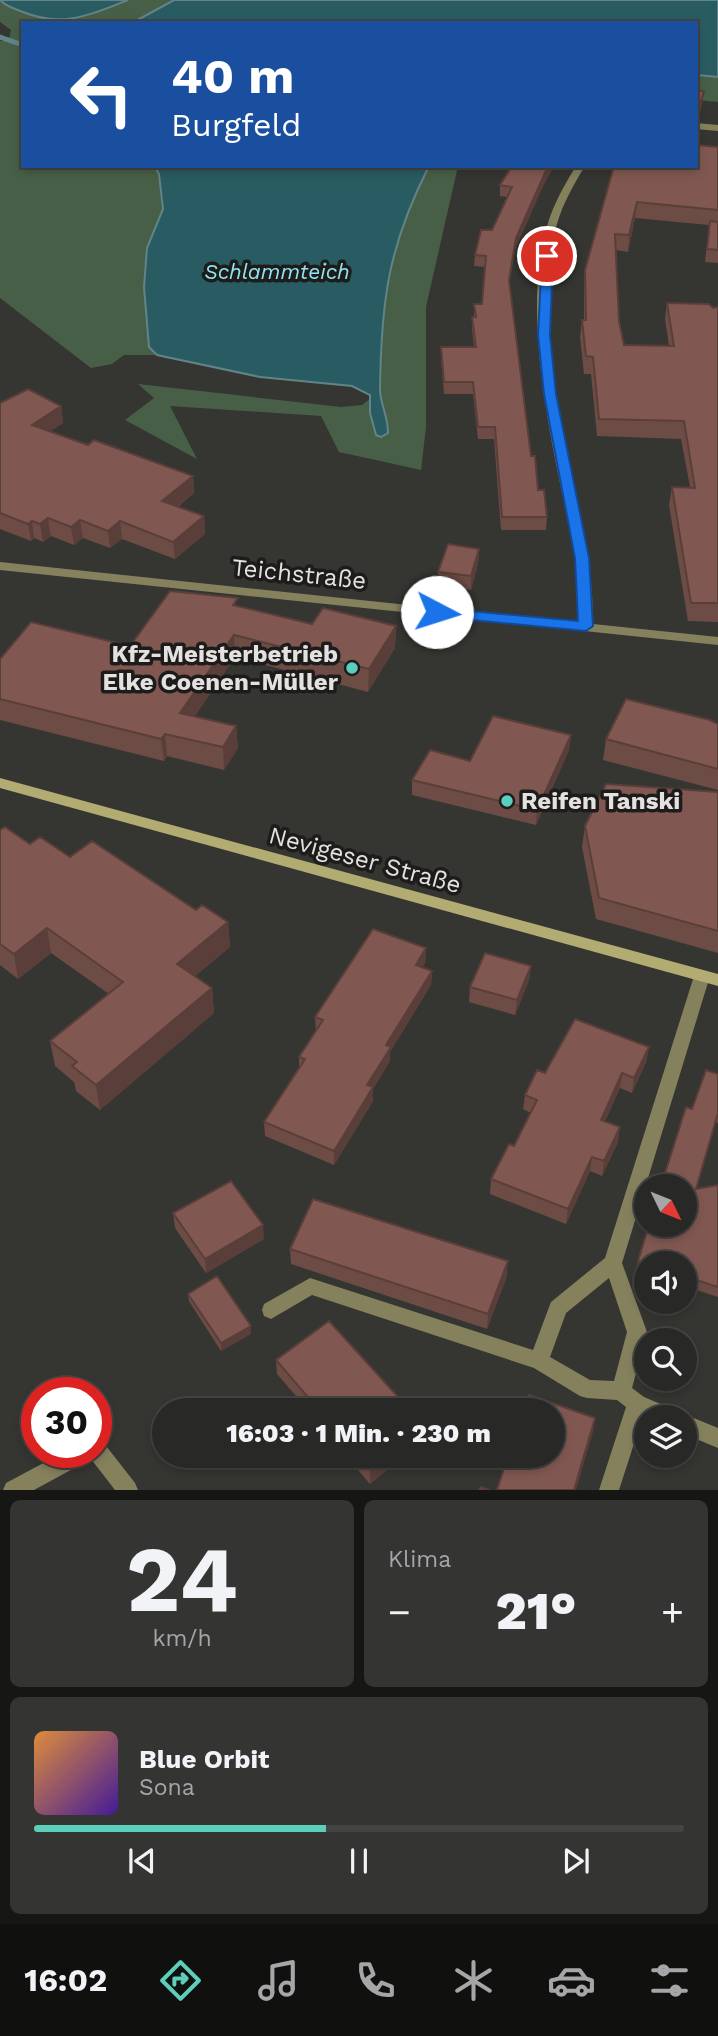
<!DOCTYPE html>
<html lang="de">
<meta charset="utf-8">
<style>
body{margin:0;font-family:"Work Sans",sans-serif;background:#343432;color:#f1f3f6;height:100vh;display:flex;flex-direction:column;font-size:26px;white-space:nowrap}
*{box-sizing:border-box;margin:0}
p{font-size:23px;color:#a5a6a7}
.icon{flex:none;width:38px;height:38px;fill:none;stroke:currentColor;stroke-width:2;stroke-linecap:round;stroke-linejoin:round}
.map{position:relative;height:1490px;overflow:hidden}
.details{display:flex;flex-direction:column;gap:10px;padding:10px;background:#161615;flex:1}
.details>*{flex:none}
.banner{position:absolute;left:21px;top:21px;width:677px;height:147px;border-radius:0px;box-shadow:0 4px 10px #0003,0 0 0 2px #444443;background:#1a4fa0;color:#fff;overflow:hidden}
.needle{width:46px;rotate:133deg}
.tools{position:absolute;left:634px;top:1174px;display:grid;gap:14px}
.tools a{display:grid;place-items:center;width:63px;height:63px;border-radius:50%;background:#282826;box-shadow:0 4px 10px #0003,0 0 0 2px #444443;font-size:35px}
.speed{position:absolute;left:21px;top:1377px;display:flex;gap:14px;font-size:35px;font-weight:700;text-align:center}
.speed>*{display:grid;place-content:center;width:91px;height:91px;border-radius:50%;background:#282826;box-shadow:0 4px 10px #0003,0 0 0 2px #444443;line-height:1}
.speed .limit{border:10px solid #d22;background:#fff;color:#111}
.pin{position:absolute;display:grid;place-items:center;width:60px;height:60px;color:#fff;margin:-30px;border:4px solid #fff;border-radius:50%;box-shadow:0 2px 7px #0007}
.me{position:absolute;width:77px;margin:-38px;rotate:95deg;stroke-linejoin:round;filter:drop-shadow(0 0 5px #0008)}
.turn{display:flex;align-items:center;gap:24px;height:147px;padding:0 35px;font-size:32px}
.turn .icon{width:91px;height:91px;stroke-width:2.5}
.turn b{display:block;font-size:49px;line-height:60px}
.big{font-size:52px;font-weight:800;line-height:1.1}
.details .card{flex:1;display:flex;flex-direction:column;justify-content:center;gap:10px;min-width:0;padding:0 24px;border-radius:10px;background:#343432}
.details .dial{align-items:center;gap:0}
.dial b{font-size:91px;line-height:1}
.song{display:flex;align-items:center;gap:21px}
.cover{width:84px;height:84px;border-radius:10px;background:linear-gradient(135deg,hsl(30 70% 55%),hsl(260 70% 35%))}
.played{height:7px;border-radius:4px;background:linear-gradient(90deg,#5bcebc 45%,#444443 45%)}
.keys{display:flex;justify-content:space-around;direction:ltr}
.heat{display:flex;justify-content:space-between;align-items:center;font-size:38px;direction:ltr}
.details .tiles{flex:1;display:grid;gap:10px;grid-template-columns:1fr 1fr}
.card:last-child{grid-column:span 2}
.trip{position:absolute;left:152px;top:1398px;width:413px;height:70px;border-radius:35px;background:#282826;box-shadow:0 4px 10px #0003,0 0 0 2px #444443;font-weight:800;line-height:70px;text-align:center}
.tab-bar{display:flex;height:112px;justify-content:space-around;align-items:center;background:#10100f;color:#a5a6a7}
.tab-bar .icon{width:49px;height:49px}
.tab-bar .current{color:#5bcebc}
.tab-bar b{font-size:32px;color:#f1f3f6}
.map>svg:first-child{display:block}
.green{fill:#485f47}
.water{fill:#295c62;stroke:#618488;stroke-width:2}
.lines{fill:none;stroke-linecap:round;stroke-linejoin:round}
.stream{stroke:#618488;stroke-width:5}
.minor{fill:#86815d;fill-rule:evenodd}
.secondary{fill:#b3ac72;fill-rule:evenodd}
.wall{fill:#6e4c46}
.shaded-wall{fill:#5a3e39}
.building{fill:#805851;stroke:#5a3e39;stroke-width:2}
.route{fill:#1a73e8;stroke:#114b97;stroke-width:2}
.poi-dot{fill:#5bcebc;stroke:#1d1c1b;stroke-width:2.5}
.labels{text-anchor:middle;stroke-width:7;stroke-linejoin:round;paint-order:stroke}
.far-water-label{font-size:21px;font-style:italic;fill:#8fe6f2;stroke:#1d1c1b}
.street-label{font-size:24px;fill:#e3e2e0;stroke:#1d1c1b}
.poi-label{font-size:24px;font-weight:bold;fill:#e3e2e0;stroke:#1d1c1b;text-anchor:end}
</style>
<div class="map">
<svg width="718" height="1490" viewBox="0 0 718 1490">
<rect width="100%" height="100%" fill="#353532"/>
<!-- green -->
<path class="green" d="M128 0H174L132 23H23V166H154L159 174 163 209 147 248 144 287 149 347 157 355H124L112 364 91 368 0 298V41H9L11 30 0 22V2C59 27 69 23 128 0Z
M697 75 718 77V102L697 100Z
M429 166H458L426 307V427L421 470 339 452 321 416 170 406 197 459 125 420 154 398 138 384 341 407 362 405 380 391C381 301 388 247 429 166Z"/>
<!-- water -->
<path class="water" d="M0 0H128C91 15 62 28 23 12 15 9 5 6 0 0Z
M174 0H718V77L697 75 696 23H132Z
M154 166H429C388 247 381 301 380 391 381 406 388 416 388 433L381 437 376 435 370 413V395L352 386 260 377 157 355 149 347 144 287 147 248 163 209 159 174Z"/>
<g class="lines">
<!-- stream -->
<path class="stream" d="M0 37 23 45"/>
<!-- minor -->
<path class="minor" d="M696 123 718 125V131L696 129Z
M576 166H585C574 184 563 203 557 224 533 303 557 413 574 492 583 536 594 579 593 624L718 637V645L0 570V562L580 623C581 580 571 538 563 497 546 416 523 303 548 223 554 203 565 184 576 166Z
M702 970 708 972 710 976 622 1263 647 1332 632 1388 644 1397 677 1411 679 1416 684 1414 718 1428V1448L684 1434V1418L643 1416 619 1490H599L626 1407 617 1400 587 1398 580 1396 534 1368 312 1295 271 1319 264 1316 262 1310 264 1304 310 1278 533 1350 551 1302 605 1258 694 976 696 972ZM609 1278 627 1332 614 1381 590 1380 550 1357 566 1313Z
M96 1439 103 1442 135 1483 138 1490H115L91 1459 34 1490H3L6 1483 64 1452H96Z"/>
<!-- secondary -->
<path class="secondary" d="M0 778 718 974V986L0 788Z"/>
</g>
<!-- wall -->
<path class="wall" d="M718 147V263L705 262 709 225 635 218 628 252 616 250 619 321 624 345 669 346 665 319 667 303 713 308 718 307V622L688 621 669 505 672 487H690L681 439 597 436 591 374H584L580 337 582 320H584V286L585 270 614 166Z
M512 166H554L543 186 515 249 509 284 531 456 538 490 547 517 546 530H501L494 439H478L473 394H444L441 359V347H474L472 329V317H474V304H482L485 267 474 266 475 255 492 230 507 197 500 196V185Z
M0 403 61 406 63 423 50 431 88 445 193 476 194 493 178 507 204 516 205 534 175 559 122 539 110 548 83 538 74 545 51 536 43 542 34 538 31 541 0 529Z
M479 549 478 563 471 590 438 586V572Z
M238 606 312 624 396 626 395 648 368 692 235 657 195 716 236 726 238 748 224 770 167 756 164 761 0 720V659L130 646Z
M718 724V790L603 760 606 739Z
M571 735 569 750 536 825 412 795V780L470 761Z
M718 792V953L596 919 582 847 585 826Z
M0 830 30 844 70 857 228 922 230 947 195 976 212 988 214 1013 100 1110 76 1091 74 1082 55 1066 50 1041 109 994 51 953 18 979 0 965Z
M426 948 425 963 422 968 432 971 431 985 390 1052V1061L373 1089V1101L334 1165 265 1136 264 1122 299 1068V1057L316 1032 315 1017Z
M531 966 529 980 515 1015 469 1002 470 987Z
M649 1047 646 1062 632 1093 620 1088 605 1121 618 1142 602 1176 590 1171 566 1224 490 1194 491 1179 514 1146 531 1113 523 1109 525 1095 545 1073Z
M718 1074V1123L715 1122 696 1189 718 1185V1297L684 1286V1264H646V1274L636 1270 638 1261 692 1109Z
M173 1213 264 1239 206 1273 175 1228Z
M290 1249 507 1276 487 1329 291 1264Z
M188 1294 251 1334 221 1351 189 1301Z
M276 1360 410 1410H308L277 1374Z
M346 1456H404L370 1484Z"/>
<!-- shaded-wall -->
<path class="shaded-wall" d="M704 91 702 106 698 121H696V107Z
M548 166H554L543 186 515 249 508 291 509 280 516 238Z
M637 202 635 218 628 252 629 235Z
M61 406 63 423 35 442 32 425Z
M193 476 194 493 163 518 162 501Z
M204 516 205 534 175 559 173 542Z
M48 518 51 536 43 542 40 524Z
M80 520 83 538 74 545 71 527Z
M32 521 34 538 31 541 28 524Z
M120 521 122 539 110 548 108 531Z
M479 549 478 563 471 590V576Z
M396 626 395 648 368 692 369 669Z
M234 635 235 657 182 735 180 713Z
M236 726 238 748 224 770 223 747Z
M165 734 167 756 164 761 161 739Z
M571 735 569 750 536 825 537 810Z
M228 922 230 947 180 989 177 964Z
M47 928 51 953 18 979 14 954Z
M426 948 425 963 416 979V965Z
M531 966 529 980 515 1015 517 1000Z
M432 971 431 985 390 1052V1061L373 1089V1101L334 1165V1151L386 1045Z
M212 988 214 1013 100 1110 96 1085Z
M649 1047 646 1062 632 1093 634 1078Z
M622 1073 620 1088 598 1134 601 1120Z
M620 1127 618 1142 602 1176 604 1161Z
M592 1157 590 1171 566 1224 568 1209Z
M263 1225 264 1239 206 1273 205 1259Z
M508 1261 507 1276 487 1329 488 1314Z
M251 1326V1334L221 1351V1343Z
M595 1418 593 1432 576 1490H574Z
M388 1456H404L370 1484V1470Z"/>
<!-- building -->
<path class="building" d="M696 91H704L700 105 696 107Z
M696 145 718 147V210L637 202 629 235 615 234 619 321 624 345 674 346 667 303 709 304 713 308 718 307V603H691L672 487 695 488 684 421 599 419 593 357 586 356 582 320H586L585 270 614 166H696Z
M512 166H548L516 238 509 280 531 456H535L538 490H544L547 517H502L495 427H478L473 382H444L441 347H476L472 317H476L474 304H482L486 256 475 255 481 230H492L512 187 500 185Z
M710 221 718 222V250L707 249Z
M28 389 61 406 32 425 88 445 94 440 193 476 162 501 204 516 173 542 120 521 108 531 80 520 71 527 48 518 40 524 32 521 28 524 0 513V403Z
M448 544 479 549 471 576 438 572Z
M170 591 238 598 233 605 312 624 323 608 396 626 369 669 234 635 180 713 236 726 223 747 165 734 161 739 0 699V659L31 622 130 646Z
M626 699 710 720 718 724V769L606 739Z
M493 716 571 735 537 810 412 780 430 750 470 761Z
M606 784 718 792V931L599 898 585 826Z
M5 827 30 844 40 837 70 857 92 841 196 910 202 905 228 922 177 964 212 988 96 1085 72 1066 77 1062 50 1041 123 982 47 928 14 954 0 944V830Z
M373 929 426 948 416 965 432 971 386 1045 391 1047 367 1085 373 1087 334 1151 264 1122 305 1059 299 1057 323 1020 315 1017Z
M485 953 531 966 517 1000 470 987Z
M575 1019 649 1047 634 1078 622 1073 601 1120 620 1127 604 1161 592 1157 568 1209 491 1179 509 1144 514 1146 537 1100 525 1095 537 1070 545 1073Z
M706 1070 718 1074V1113L696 1189 718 1185V1287L684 1276V1264H646L638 1261 649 1225H684V1186H661L686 1107 692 1109Z
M231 1181 263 1225 205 1259 173 1213Z
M313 1199 508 1261 488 1314 290 1249Z
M217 1276 251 1326 221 1343 188 1294Z
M329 1321 410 1410H319L276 1360Z
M529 1395 595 1418 574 1490H497L508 1456H553V1410H523Z
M358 1456H388L370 1470Z
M481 1487 489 1490H479Z"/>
<!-- route -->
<path class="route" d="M547 253 553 256 550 335 556 394 589 558 593 626 586 631 431 616 429 612 437 608 578 621 575 558 544 394 538 335 542 256Z"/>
<!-- markers -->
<g class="poi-dot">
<circle cx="352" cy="668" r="7"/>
<circle cx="507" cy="801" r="7"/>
</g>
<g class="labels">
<!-- far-water labels -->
<g class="far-water-label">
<text x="277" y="279">Schlammteich</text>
</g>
<!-- street labels -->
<g class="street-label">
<text transform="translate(299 574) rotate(6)" y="8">Teichstraße</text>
<text transform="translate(365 860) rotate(15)" y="8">Nevigeser Straße</text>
</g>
<!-- poi labels -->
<g class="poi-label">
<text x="338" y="662">Kfz-Meisterbetrieb<tspan x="338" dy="28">Elke Coenen-Müller</tspan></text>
<text x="521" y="809" text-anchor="start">Reifen Tanski</text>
</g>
</g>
</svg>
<div class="tools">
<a><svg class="needle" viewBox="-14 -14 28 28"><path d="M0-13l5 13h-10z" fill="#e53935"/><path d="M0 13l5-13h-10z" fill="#a5a6a7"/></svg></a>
<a><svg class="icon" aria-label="sound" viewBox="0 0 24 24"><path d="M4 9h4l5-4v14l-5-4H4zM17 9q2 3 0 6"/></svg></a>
<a><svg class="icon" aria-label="search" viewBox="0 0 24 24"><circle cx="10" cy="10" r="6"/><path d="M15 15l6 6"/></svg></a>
<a><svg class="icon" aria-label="layers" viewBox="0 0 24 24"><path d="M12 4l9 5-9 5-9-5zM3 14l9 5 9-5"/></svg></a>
</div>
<div class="speed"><div class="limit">30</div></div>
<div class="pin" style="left:547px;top:256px;background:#d93025"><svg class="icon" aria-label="arrive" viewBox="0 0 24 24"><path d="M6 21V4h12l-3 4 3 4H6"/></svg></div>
<svg class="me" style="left:437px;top:612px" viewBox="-20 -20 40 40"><circle r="19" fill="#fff"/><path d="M0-13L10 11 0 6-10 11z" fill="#1a73e8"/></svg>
<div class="trip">16:03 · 1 Min. · 230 m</div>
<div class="banner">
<div class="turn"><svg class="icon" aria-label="left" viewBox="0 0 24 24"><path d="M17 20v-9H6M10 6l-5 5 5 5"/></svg><div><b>40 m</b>Burgfeld</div></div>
</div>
</div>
<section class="details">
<div class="tiles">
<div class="card dial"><b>24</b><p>km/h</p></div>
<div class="card"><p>Klima</p>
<div class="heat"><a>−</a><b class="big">21°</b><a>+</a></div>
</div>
<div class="card">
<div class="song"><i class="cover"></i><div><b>Blue Orbit</b><p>Sona</p></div></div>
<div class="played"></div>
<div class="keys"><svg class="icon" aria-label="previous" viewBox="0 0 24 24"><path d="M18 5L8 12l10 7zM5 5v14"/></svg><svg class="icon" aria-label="pause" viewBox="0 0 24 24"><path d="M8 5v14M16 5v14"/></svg><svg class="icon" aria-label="next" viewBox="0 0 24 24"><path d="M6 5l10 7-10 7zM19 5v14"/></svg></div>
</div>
</div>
</section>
<nav class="tab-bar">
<b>16:02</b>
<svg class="icon current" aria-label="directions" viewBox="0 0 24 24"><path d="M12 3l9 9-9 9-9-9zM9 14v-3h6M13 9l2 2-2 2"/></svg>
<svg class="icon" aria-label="music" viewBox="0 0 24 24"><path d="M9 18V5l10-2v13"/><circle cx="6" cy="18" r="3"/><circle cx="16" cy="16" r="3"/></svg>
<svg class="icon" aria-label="phone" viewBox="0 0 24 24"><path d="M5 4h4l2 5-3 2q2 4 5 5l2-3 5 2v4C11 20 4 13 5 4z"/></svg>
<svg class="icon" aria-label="climate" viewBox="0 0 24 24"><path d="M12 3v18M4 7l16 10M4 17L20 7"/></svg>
<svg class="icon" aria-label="car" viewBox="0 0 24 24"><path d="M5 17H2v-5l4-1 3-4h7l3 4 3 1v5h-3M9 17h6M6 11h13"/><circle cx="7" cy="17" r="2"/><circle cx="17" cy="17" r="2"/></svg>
<svg class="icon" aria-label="filters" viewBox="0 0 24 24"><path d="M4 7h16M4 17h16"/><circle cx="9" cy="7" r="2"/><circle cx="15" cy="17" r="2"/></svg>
</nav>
